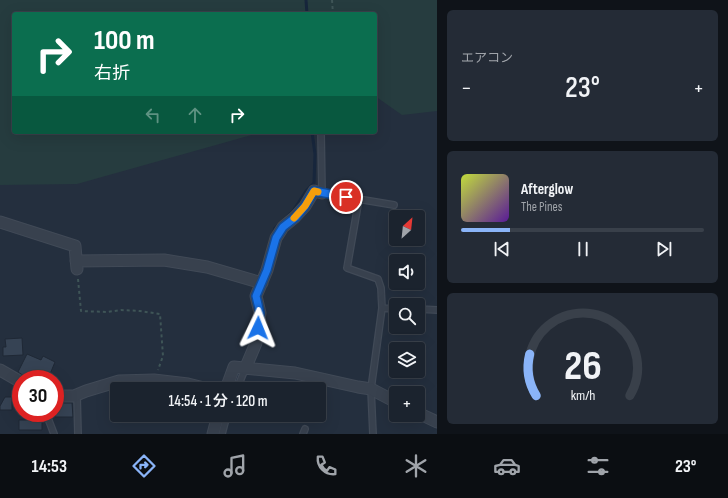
<!DOCTYPE html>
<html lang="ja">
<meta charset="utf-8">
<style>
body{margin:0;font-family:"Sofia Sans Condensed","Noto Sans JP",sans-serif;background:#242b36;color:#f1f3f6;height:100vh;display:flex;flex-direction:column;font-size:15px;white-space:nowrap}
*{box-sizing:border-box;margin:0}
p{font-size:13px;color:#a0a4aa}
.icon{flex:none;width:22px;height:22px;fill:none;stroke:currentColor;stroke-width:2;stroke-linecap:round;stroke-linejoin:round}
.map{position:relative;flex:1;overflow:hidden}
.sheet{display:flex;flex-direction:column;gap:10px;padding:10px;background:#0f1319;width:291px}
.sheet>*{flex:none}
.banner{position:absolute;left:12px;top:12px;width:365px;height:122px;border-radius:4px;box-shadow:0 4px 16px #0002,0 0 0 1px #39404a;background:#0b6e4f;color:#fff;overflow:hidden}
.needle{width:26px;rotate:27deg}
.fabs{position:absolute;left:389px;top:210px;display:grid;gap:8px}
.fabs a{display:grid;place-items:center;width:36px;height:36px;border-radius:4px;background:#1b232e;box-shadow:0 4px 16px #0002,0 0 0 1px #39404a;font-size:20px}
.speed{position:absolute;left:12px;top:370px;display:flex;gap:8px;font-size:20px;font-weight:700;text-align:center}
.speed>*{display:grid;place-content:center;width:52px;height:52px;border-radius:50%;background:#1b232e;box-shadow:0 4px 16px #0002,0 0 0 1px #39404a;line-height:1}
.speed .limit{border:6px solid #d22;background:#fff;color:#111}
.pin{position:absolute;display:grid;place-items:center;width:34px;height:34px;color:#fff;margin:-17px;border:2px solid #fff;border-radius:50%;box-shadow:0 1px 4px #0007}
.me{position:absolute;width:44px;margin:-22px;rotate:2deg;stroke-linejoin:round;filter:drop-shadow(0 0 3px #0008)}
.turn{display:flex;align-items:center;gap:14px;height:84px;padding:0 16px;font-size:18px}
.turn .icon{width:52px;height:52px;stroke-width:2.5}
.turn b{display:block;font-size:28px;line-height:34px}
.lanes{display:flex;align-items:center;height:38px;padding:0 16px;background:#0003;justify-content:center;gap:20px;direction:ltr}
.lanes .off{opacity:.35}
.big{font-size:30px;font-weight:600;line-height:1.1}
.sheet .card{flex:1;display:flex;flex-direction:column;justify-content:center;gap:6px;min-width:0;padding:0 14px;border-radius:6px;background:#242b36}
.sheet .dial{align-items:center;gap:0}
.dial svg{height:104px;overflow:visible;fill:none;stroke:#39404a;stroke-width:7;stroke-linecap:round;text-anchor:middle}
.dial text{fill:#f1f3f6;stroke:none}
.song{display:flex;align-items:center;gap:12px}
.cover{width:48px;height:48px;border-radius:6px;background:linear-gradient(135deg,hsl(70 70% 55%),hsl(270 70% 35%))}
.played{height:4px;border-radius:2px;background:linear-gradient(90deg,#8ab4f8 20%,#39404a 20%)}
.keys{display:flex;justify-content:space-around;direction:ltr}
.heat{display:flex;justify-content:space-between;align-items:center;font-size:22px;direction:ltr}
.trip{position:absolute;left:110px;top:382px;width:216px;height:40px;border-radius:4px;background:#1b232e;box-shadow:0 4px 16px #0002,0 0 0 1px #39404a;font-weight:600;line-height:40px;text-align:center}
.tab-bar{display:flex;height:64px;justify-content:space-around;align-items:center;background:#0b0e12;color:#a0a4aa}
.tab-bar .icon{width:28px;height:28px}
.tab-bar .current{color:#8ab4f8}
.tab-bar b{font-size:18px;color:#f1f3f6}
main{display:flex;flex:1;min-height:0}
.map>svg:first-child{display:block}
.green{fill:#263c3f}
.lines{fill:none;stroke-linecap:round;stroke-linejoin:round}
.stream{stroke:#17263c;stroke-width:3}
.building{fill:#364354;stroke:#1f2835}
.lane-casing{stroke:#414a57;stroke-width:8}
.street-casing{stroke:#414a57;stroke-width:13}
.path{stroke:#3f5557;stroke-width:2;stroke-dasharray:3 3;stroke-linecap:butt}
.lane{stroke:#38414e;stroke-width:5.5}
.street{stroke:#38414e;stroke-width:11}
.route-casing{stroke:#114b97;stroke-width:10}
.route{stroke:#1a73e8;stroke-width:7}
.slow{stroke:#f59e0b;stroke-width:7}
</style>
<main>
<div class="map">
<svg width="437" height="434" viewBox="0 0 437 434">
<rect width="100%" height="100%" fill="#242f3e"/>
<!-- green -->
<path class="green" d="M0 0H437V111L402 115 375 96V14H14V132H262L77 184 0 185Z"/>
<g class="lines">
<!-- stream -->
<path class="stream" d="M306 0 307 14
M273 235 275 228 293 211 306 191 314 183 315 154 312 132
M233 389 238 376"/>
</g>
<!-- building -->
<path class="building" d="M22 338 23 355 3 356V347H6L5 339Z
M27 354 41 360 43 356 55 362 48 379H45L30 372 27 378 18 372Z
M5 397H12V410H0V406Z
M55 403H72L73 417H55Z
M19 420H42V430H19Z"/>
<g class="lines">
<!-- lane casing -->
<g class="lane-casing">
<path id="lane" d="M321 132 322 193 394 205
M359 199 347 268 378 279 381 288 382 308
M418 309 437 310
M237 389 245 369
M77 395 78 434
M46 413 54 434
M222 434 227 415
M303 434 305 429
M373 434 371 389 382 308 396 309"/>
</g>
<!-- street casing -->
<g class="street-casing">
<path id="street" d="M0 222 75 246 77 269
M76 261 164 260 207 267 262 283
M245 369 256 343 260 313 256 296 267 270 276 238 283 227 295 217 305 206 314 191 322 193
M0 370 21 382
M226 389 234 367 295 373 358 387 371 389 396 402
M55 396H74L86 391 119 381 154 380 188 384 208 389
M418 413 437 422
M213 434 218 415"/>
</g>
<!-- path -->
<path class="path" d="M332 0 333 14
M78 279 81 311 107 312 121 310 140 311 160 314 163 356 158 370"/>
<!-- lane -->
<use href="#lane" class="lane"/>
<!-- street -->
<use href="#street" class="street"/>
</g>
<g class="lines">
<!-- route casing -->
<g class="route-casing">
<path id="route" d="M258 328 260 313 256 296 267 270 276 238 283 227 296 217 305 206 314 191 346 197"/>
</g>
<!-- route -->
<use href="#route" class="route"/>
<!-- slow -->
<path class="slow" d="M294 218 305 206 314 191 318 192"/>
</g>
</svg>
<div class="fabs">
<a><svg class="needle" viewBox="-14 -14 28 28"><path d="M0-13l5 13h-10z" fill="#e53935"/><path d="M0 13l5-13h-10z" fill="#a0a4aa"/></svg></a>
<a><svg class="icon" aria-label="sound" viewBox="0 0 24 24"><path d="M4 9h4l5-4v14l-5-4H4zM17 9q2 3 0 6"/></svg></a>
<a><svg class="icon" aria-label="search" viewBox="0 0 24 24"><circle cx="10" cy="10" r="6"/><path d="M15 15l6 6"/></svg></a>
<a><svg class="icon" aria-label="layers" viewBox="0 0 24 24"><path d="M12 4l9 5-9 5-9-5zM3 14l9 5 9-5"/></svg></a>
<a>+</a>
</div>
<div class="speed"><div class="limit">30</div></div>
<div class="pin" style="left:346px;top:197px;background:#d93025"><svg class="icon" aria-label="arrive" viewBox="0 0 24 24"><path d="M6 21V4h12l-3 4 3 4H6"/></svg></div>
<svg class="me" style="left:258px;top:328px" viewBox="-20 -20 40 40"><path d="M0-17L14 15 0 8-14 15z" fill="#1a73e8" stroke="#fff" stroke-width="4"/></svg>
<div class="trip">14:54 · 1 分 · 120 m</div>
<div class="banner">
<div class="turn"><svg class="icon" aria-label="right" viewBox="0 0 24 24"><path d="M7 20v-9h11M14 6l5 5-5 5"/></svg><div><b>100 m</b>右折</div></div>
<div class="lanes"><svg class="icon off" aria-label="left" viewBox="0 0 24 24"><path d="M17 20v-9H6M10 6l-5 5 5 5"/></svg><svg class="icon off" aria-label="ahead" viewBox="0 0 24 24"><path d="M12 20V5M6 11l6-6 6 6"/></svg><svg class="icon" aria-label="right" viewBox="0 0 24 24"><path d="M7 20v-9h11M14 6l5 5-5 5"/></svg></div>
</div>
</div>
<section class="sheet">
<div class="card"><p>エアコン</p>
<div class="heat"><a>−</a><b class="big">23°</b><a>+</a></div>
</div>
<div class="card">
<div class="song"><i class="cover"></i><div><b>Afterglow</b><p>The Pines</p></div></div>
<div class="played"></div>
<div class="keys"><svg class="icon" aria-label="previous" viewBox="0 0 24 24"><path d="M18 5L8 12l10 7zM5 5v14"/></svg><svg class="icon" aria-label="pause" viewBox="0 0 24 24"><path d="M8 5v14M16 5v14"/></svg><svg class="icon" aria-label="next" viewBox="0 0 24 24"><path d="M6 5l10 7-10 7zM19 5v14"/></svg></div>
</div>
<div class="card dial"><svg viewBox="0 0 100 80">
<path d="M14 69A42 42 0 1 1 86 69"/>
<path d="M14 69A42 42 0 0 1 9 37" stroke="#8ab4f8"/>
<text x="50" y="56" font-size="32" font-weight="700">26</text>
<text x="50" y="72" font-size="11">km/h</text>
</svg></div>
</section>
</main>
<nav class="tab-bar">
<b>14:53</b>
<svg class="icon current" aria-label="directions" viewBox="0 0 24 24"><path d="M12 3l9 9-9 9-9-9zM9 14v-3h6M13 9l2 2-2 2"/></svg>
<svg class="icon" aria-label="music" viewBox="0 0 24 24"><path d="M9 18V5l10-2v13"/><circle cx="6" cy="18" r="3"/><circle cx="16" cy="16" r="3"/></svg>
<svg class="icon" aria-label="phone" viewBox="0 0 24 24"><path d="M5 4h4l2 5-3 2q2 4 5 5l2-3 5 2v4C11 20 4 13 5 4z"/></svg>
<svg class="icon" aria-label="climate" viewBox="0 0 24 24"><path d="M12 3v18M4 7l16 10M4 17L20 7"/></svg>
<svg class="icon" aria-label="car" viewBox="0 0 24 24"><path d="M5 17H2v-5l4-1 3-4h7l3 4 3 1v5h-3M9 17h6M6 11h13"/><circle cx="7" cy="17" r="2"/><circle cx="17" cy="17" r="2"/></svg>
<svg class="icon" aria-label="filters" viewBox="0 0 24 24"><path d="M4 7h16M4 17h16"/><circle cx="9" cy="7" r="2"/><circle cx="15" cy="17" r="2"/></svg>
<b>23°</b>
</nav>
